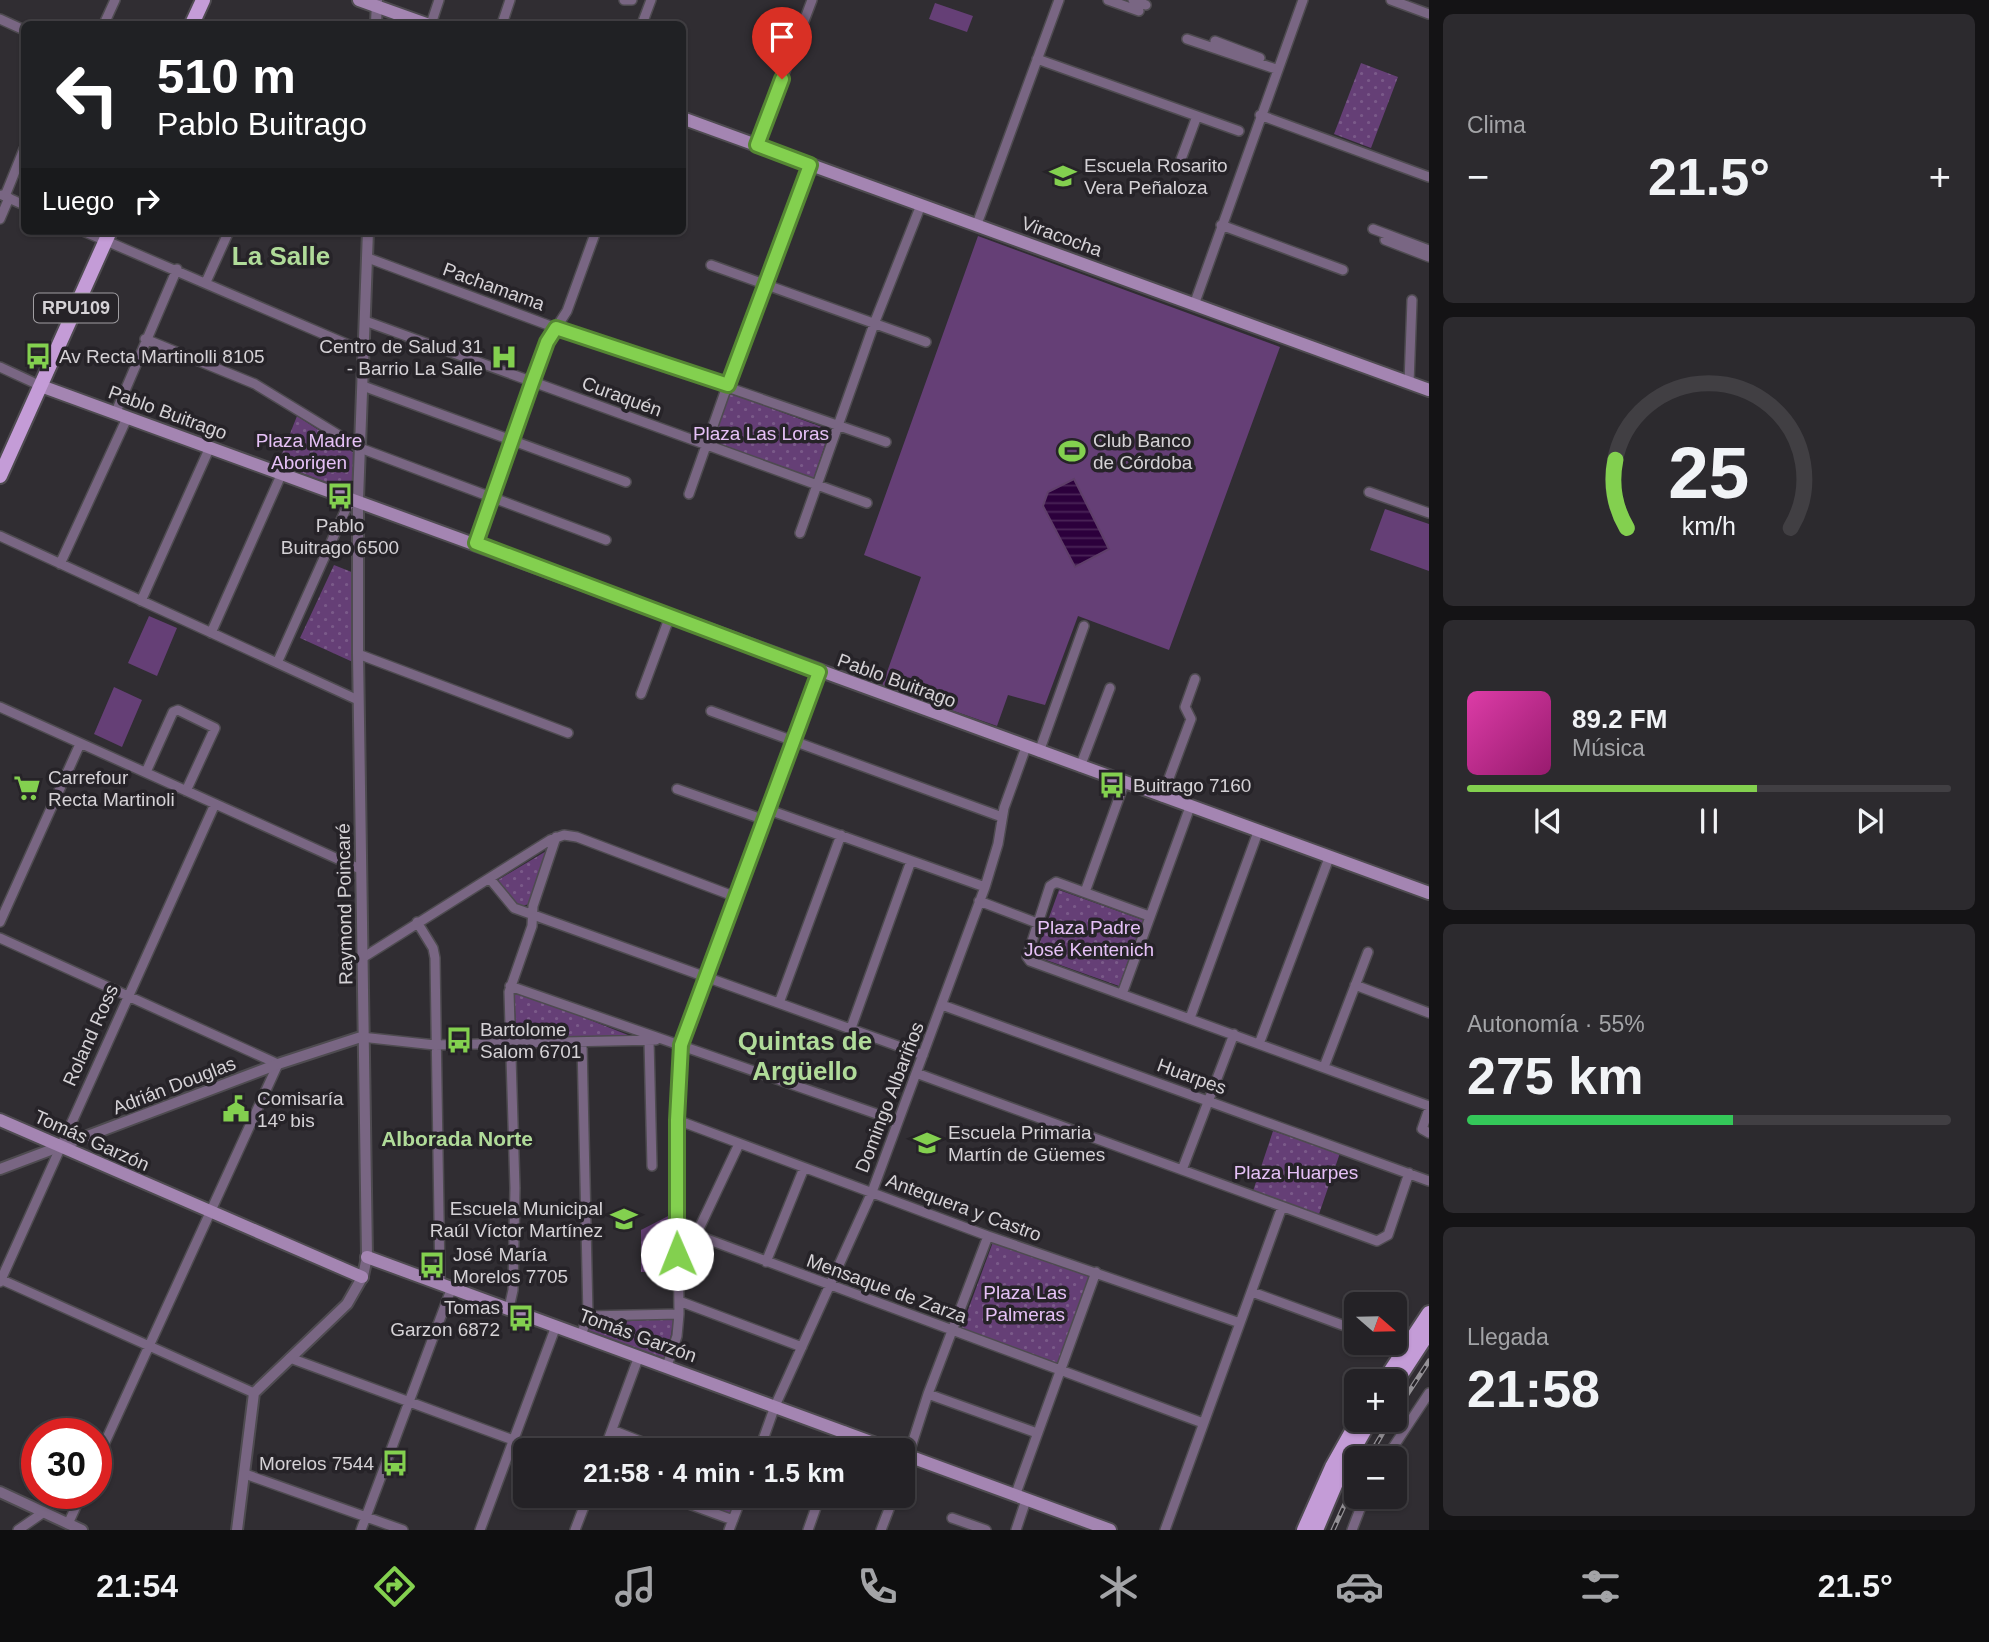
<!DOCTYPE html>
<html lang="es">
<meta charset="utf-8">
<style>
body{margin:0;font-family:Arial,sans-serif;background:#2c2a2e;color:#f1f3f6;height:100vh;display:flex;flex-direction:column;font-size:26px;white-space:nowrap}
*{box-sizing:border-box;margin:0}
p{font-size:23px;color:#a3a4a7}
.icon{flex:none;width:38px;height:38px;fill:none;stroke:currentColor;stroke-width:2;stroke-linecap:round;stroke-linejoin:round}
.map{position:relative;flex:1;overflow:hidden}
.details{display:flex;flex-direction:column;gap:14px;padding:14px;background:#141315;width:560px}
.details>*{flex:none}
.banner{position:absolute;left:21px;top:21px;width:665px;height:214px;border-radius:10px;box-shadow:0 2px 5px #0004,0 0 0 2px #413f43;background:#202124;color:#fff;overflow:hidden}
.needle{width:46px;rotate:110deg}
.fabs{position:absolute;left:1344px;top:1292px;display:grid;gap:14px}
.fabs a{display:grid;place-items:center;width:63px;height:63px;border-radius:10px;background:#242226;box-shadow:0 2px 5px #0004,0 0 0 2px #413f43;font-size:35px}
.speed{position:absolute;left:21px;top:1418px;display:flex;gap:14px;font-size:35px;font-weight:700;text-align:center}
.speed>*{display:grid;place-content:center;width:91px;height:91px;border-radius:50%;background:#242226;box-shadow:0 2px 5px #0004,0 0 0 2px #413f43;line-height:1}
.speed .limit{border:10px solid #d22;background:#fff;color:#111}
.pin{position:absolute;display:grid;place-items:center;width:60px;height:60px;color:#fff;margin:-72px -30px;border-radius:50% 50% 50% 0;rotate:-45deg;box-shadow:0 0 7px #0007}
.pin .icon{rotate:45deg}
.me{position:absolute;width:77px;margin:-38px;rotate:359deg;stroke-linejoin:round;filter:drop-shadow(0 0 5px #0008)}
.turn{display:flex;align-items:center;gap:24px;height:147px;padding:0 21px;font-size:32px}
.turn .icon{width:91px;height:91px;stroke-width:2.5}
.turn b{display:block;font-size:49px;line-height:60px}
.then{display:flex;align-items:center;height:66px;padding:0 21px;background:#0003;gap:14px;font-size:26px}
.big{font-size:52px;font-weight:700;line-height:1.1}
.details .card{flex:1;display:flex;flex-direction:column;justify-content:center;gap:10px;min-width:0;padding:0 24px;border-radius:10px;background:#2c2a2e}
.details .dial{align-items:center;gap:0}
.dial svg{height:182px;overflow:visible;fill:none;stroke:#413f43;stroke-width:7;stroke-linecap:round;text-anchor:middle}
.dial text{fill:#f1f3f6;stroke:none}
.song{display:flex;align-items:center;gap:21px}
.cover{width:84px;height:84px;border-radius:10px;background:linear-gradient(135deg,hsl(320 70% 55%),hsl(320 70% 35%))}
.played{height:7px;border-radius:4px;background:linear-gradient(90deg,#83d04f 60%,#413f43 60%)}
.keys{display:flex;justify-content:space-around;direction:ltr}
.heat{display:flex;justify-content:space-between;align-items:center;font-size:38px;direction:ltr}
.charge{height:10px;border-radius:5px;background:linear-gradient(90deg,#34c759 55%,#413f43 0)}
.trip{position:absolute;left:513px;top:1438px;width:402px;height:70px;border-radius:10px;background:#242226;box-shadow:0 2px 5px #0004,0 0 0 2px #413f43;font-weight:700;line-height:70px;text-align:center}
.tab-bar{display:flex;height:112px;justify-content:space-around;align-items:center;background:#0e0e0f;color:#a3a4a7}
.tab-bar .icon{width:49px;height:49px}
.tab-bar .on{color:#83d04f}
.tab-bar b{font-size:32px;color:#f1f3f6}
main{display:flex;flex:1;min-height:0}
.map>svg:first-child{display:block}
.grass{fill:url(#grass-dots)}
.pitch{fill:#653f76}
.water{fill:url(#water-rules);stroke:#5f3f6a;stroke-width:2}
.lines{fill:none;stroke-linecap:round;stroke-linejoin:round}
.minor-casing{stroke:#4e4b50;stroke-width:12}
.tertiary-casing{stroke:#4e4b50;stroke-width:14}
.secondary-casing{stroke:#4e4b50;stroke-width:16}
.primary-casing{stroke:#4e4b50;stroke-width:18}
.minor{stroke:#796683;stroke-width:9}
.tertiary{stroke:#796683;stroke-width:10}
.secondary{stroke:#a485b2;stroke-width:12}
.primary{stroke:#c49cd7;stroke-width:14}
.rail-casing{stroke:#949196;stroke-width:5}
.rail{stroke:#262328;stroke-width:2.5;stroke-dasharray:8;stroke-linecap:butt}
.route-casing{stroke:#558733;stroke-width:18}
.route{stroke:#83d04f;stroke-width:12}
.labels{text-anchor:middle;stroke-width:7;stroke-linejoin:round;paint-order:stroke}
.shield{fill:#262328;stroke:#a09ea2;stroke-width:2}
.shield-label{font-size:18px;font-weight:bold;fill:#d5d2d6}
.poi-label{font-size:19px;fill:#d5d2d6;stroke:#262328;text-anchor:start}
.street-label{font-size:19px;fill:#d5d2d6;stroke:#262328}
.park-label{font-size:19px;fill:#e6c1f7;stroke:#262328}
.neighbourhood-label{font-size:21px;font-weight:bold;fill:#b0db99;stroke:#262328}
.district-label{font-size:26px;font-weight:bold;fill:#b0db99;stroke:#262328}
</style>
<main>
<div class="map">
<svg width="1429" height="1530" viewBox="0 0 1429 1530">
<defs>
<pattern id="grass-dots" width="8" height="8" patternUnits="userSpaceOnUse" patternTransform="scale(1.75)"><rect width="8" height="8" fill="#653f76"/><path d="M2 2h.1M6 6h.1" fill="none" stroke="#7a5a89" stroke-width="1.8" stroke-linecap="round"/></pattern>
<pattern id="water-rules" width="6" height="5" patternUnits="userSpaceOnUse" patternTransform="scale(1.75)"><rect width="6" height="5" fill="#2c003c"/><path d="M0 2.5h6" fill="none" stroke="#4a2457"/></pattern>
</defs>
<rect width="100%" height="100%" fill="#302d32"/>
<!-- grass -->
<path class="grass" d="M1361 63 1398 77 1371 148 1334 134Z
M729 393 830 430 813 480 713 444Z
M297 416 354 453 351 492 278 464Z
M334 565 354 573 355 663 300 638Z
M548 850 529 904 522 906 513 902 498 880Z
M1059 890 1143 920 1119 986 1035 956Z
M519 992 628 1035 629 1037 517 1040 514 996Z
M1273 1131 1340 1153 1319 1214 1253 1191Z
M678 1211 677 1271 641 1272V1230Z
M993 1242 1090 1277 1057 1365 961 1329Z
M674 1318 666 1362 586 1334 589 1324Z
M678 1496H742L734 1517Z"/>
<!-- pitch -->
<path class="pitch" d="M935 3 973 16 967 32 929 19Z
M978 236 1280 347 1169 650 1078 616 1045 705 1008 695 997 726 882 686 921 577 864 555Z
M1385 509 1429 524V571L1370 550Z
M149 616 177 628 157 676 128 663Z
M114 687 142 700 122 747 94 734Z"/>
<!-- water -->
<path class="water" d="M1074 479 1109 549 1075 567 1043 506 1048 492Z"/>
<g class="lines">
<!-- minor casing -->
<g class="minor-casing">
<path id="minor" d="M624 0H632
M1108 0 1139 11
M1133 0 1146 5
M1391 0 1429 14
M0 19 24 30
M104 24 115 0
M431 24 439 0
M502 24 510 0
M642 24 651 0
M1187 39 1276 69
M1215 41 1260 58
M1037 59 1239 131
M1260 115 1429 177
M757 145 812 0
M1180 162 1197 116
M2 195 24 205
M5 196 24 149
M0 219 9 198
M977 224 1059 0
M1221 225 1343 270
M1373 229 1429 250
M83 231 363 351
M1385 240 1429 257
M368 258 556 328 886 442
M711 265 926 342
M206 282 229 231
M1194 305 1303 0
M365 321 867 503
M145 339 255 384 360 448 606 540
M0 367 41 386
M1409 383 1412 300
M363 386 626 482
M115 414 177 269
M1369 492 1429 513
M689 494 763 284 810 165
M800 533 874 324 921 205
M0 536 358 700
M476 543 547 342 567 311 596 231
M60 564 127 418
M141 601 210 447
M211 633 282 473
M358 654 568 733
M277 663 346 509 354 498
M641 694 670 616
M0 707 360 869
M711 711 1002 817
M1039 752 1084 626
M1080 767 1110 688
M146 772 173 712 178 710 215 728 186 791
M677 789 765 820
M1162 797 1191 719 1185 707 1195 679
M769 810 985 887
M490 879 514 908 923 1055
M1085 892 1124 784
M979 901 1037 923
M1149 916 1056 882 1050 886 1027 957 1030 961 1429 1106
M0 922 80 744
M417 922 433 948 435 958 440 1282
M0 938 278 1064 96 1462
M364 957 550 840 564 835 577 837 736 897
M1355 985 1429 1013
M510 986 897 1121
M1122 994 1190 807
M779 1003 841 835
M942 1005 1429 1181
M1190 1018 1258 832
M851 1028 911 861
M361 1037 435 1045 656 1040
M649 1040 652 1166
M1259 1044 1329 858
M1324 1067 1368 952
M916 1073 1377 1241 1388 1235 1409 1173
M1429 1109 1422 1129 1429 1133
M677 1120 988 1236 1240 1323
M1182 1170 1234 1034
M677 1231 696 1235 1203 1423
M696 1235 739 1144
M766 1262 804 1168
M0 1279 254 1393
M0 1282 215 804
M1252 1292 1356 1330
M679 1301 802 1347
M509 1308 513 1290 515 1188 509 992 532 926 533 906 556 837
M588 1316 679 1314
M581 1335 588 1316 582 1043
M1389 1342 1406 1348V1352
M290 1358 543 1451
M667 1366 677 1336 679 1314 677 1120 681 1045 819 672
M928 1394 1037 1433
M612 1430 665 1451
M604 1451 639 1356
M759 1451 775 1406 872 1192 985 887 998 844 1004 808 1026 747
M837 1451 845 1431
M1386 1458 1429 1393
M903 1472 928 1394 988 1236
M245 1474 403 1530
M667 1496 733 1520
M1015 1496 1096 1272
M952 1518 986 1530
M68 1524 82 1493
M18 1530 44 1512
M361 1530 452 1287
M480 1530 556 1326
M575 1530 588 1496
M729 1530 742 1496
M808 1530 820 1496
M881 1530 894 1496
M1016 1530 1026 1500
M1165 1530 1282 1207
M1352 1530 1365 1496"/>
</g>
<!-- tertiary casing -->
<g class="tertiary-casing">
<path id="tertiary" d="M376 24 377 0
M0 1169 278 1064 361 1037
M0 1492 82 1530
M237 1530 254 1393 347 1304 363 1276 367 1257 358 654V499L368 231"/>
</g>
<!-- secondary casing -->
<g class="secondary-casing">
<path id="secondary" d="M359 0 426 24
M682 118 1429 390
M41 386 1429 893
M0 1120 362 1277
M367 1257 895 1451
M903 1454 1110 1530"/>
</g>
<!-- primary casing -->
<g class="primary-casing">
<path id="primary" d="M192 24 203 0
M0 476 110 231
M1384 1381 1429 1313
M1395 1384 1429 1332
M1304 1530 1332 1467 1359 1419
M1316 1530 1341 1471 1371 1419"/>
</g>
<!-- minor -->
<use href="#minor" class="minor"/>
<!-- tertiary -->
<use href="#tertiary" class="tertiary"/>
<!-- secondary -->
<use href="#secondary" class="secondary"/>
<!-- primary -->
<use href="#primary" class="primary"/>
<!-- rail casing -->
<g class="rail-casing">
<path id="rail" d="M1395 1413 1429 1361
M1368 1458 1391 1419
M1333 1530 1356 1480"/>
</g>
<!-- rail -->
<use href="#rail" class="rail"/>
</g>
<g class="lines">
<!-- route casing -->
<g class="route-casing">
<path id="route" d="M677 1254V1120L681 1045 819 672 476 543 532 383 547 342 556 328 728 385 810 165 757 145 782 79"/>
</g>
<!-- route -->
<use href="#route" class="route"/>
</g>
<!-- icons -->
<defs>
<g id="school-bare" transform="scale(2.1)"><path d="M0-5L7-2L0 1L-7-2ZM-4 1L0 2.5L4 1V4Q0 6-4 4Z" fill="#83d04f" stroke="#262328" stroke-width="2.5" paint-order="stroke"/></g>
<g id="bus-bare" transform="scale(2.1)"><path d="M-5-6H5V4H4V6H2V4H-2V6H-4V4H-5ZM-3.5-4V0h7V-4ZM-3.5 1.2v1.5H-2V1.2ZM2 1.2v1.5H3.5V1.2Z" fill="#83d04f" stroke="#262328" stroke-width="2.5" paint-order="stroke"/></g>
<g id="hospital-bare" transform="scale(2.1)"><path d="M-5-5h3v3.5h4V-5h3V5h-3V1.5h-4V5h-3Z" fill="#83d04f" stroke="#262328" stroke-width="2.5" paint-order="stroke"/></g>
<g id="stadium-bare" transform="scale(2.1)"><path d="M0-5a6.5 5 0 1 0 0 10a6.5 5 0 1 0 0-10ZM-3.5-1.8h7v3.6h-7Z" fill="#83d04f" stroke="#262328" stroke-width="2.5" paint-order="stroke"/></g>
<g id="supermarket-bare" transform="scale(2.1)"><path d="M-6-5.5h2.5l.6 2H6L4.5 2H-2.5L-4.4-4H-6ZM-1.5 3.2a1.3 1.3 0 1 0 .1 0ZM3 3.2a1.3 1.3 0 1 0 .1 0Z" fill="#83d04f" stroke="#262328" stroke-width="2.5" paint-order="stroke"/></g>
<g id="civic-bare" transform="scale(2.1)"><path d="M-.6-6.5H3V-4.5H.6V-3L4-1V1h2V6H-6V1h2V-1L-.6-3ZM-1.2 2.5V6h2.4V2.5Z" fill="#83d04f" stroke="#262328" stroke-width="2.5" paint-order="stroke"/></g>
</defs>
<g fill-rule="evenodd">
<use href="#school-bare" x="1063" y="176"/>
<use href="#bus-bare" x="38" y="356"/>
<use href="#hospital-bare" x="504" y="357"/>
<use href="#stadium-bare" x="1072" y="451"/>
<use href="#bus-bare" x="340" y="496"/>
<use href="#bus-bare" x="1112" y="785"/>
<use href="#supermarket-bare" x="27" y="788"/>
<use href="#bus-bare" x="459" y="1040"/>
<use href="#civic-bare" x="236" y="1109"/>
<use href="#school-bare" x="927" y="1143"/>
<use href="#school-bare" x="624" y="1219"/>
<use href="#bus-bare" x="432" y="1265"/>
<use href="#bus-bare" x="521" y="1318"/>
<use href="#bus-bare" x="395" y="1463"/>
</g>
<g class="labels">
<!-- shield labels -->
<rect class="shield" x="34" y="293.5" width="84" height="29" rx="5"/>
<g class="shield-label">
<text x="76" y="314">RPU109</text>
</g>
<!-- poi labels -->
<g class="poi-label">
<text x="1084" y="172">Escuela Rosarito<tspan x="1084" dy="22">Vera Peñaloza</tspan></text>
<text x="483" y="353" text-anchor="end">Centro de Salud 31<tspan x="483" dy="22">- Barrio La Salle</tspan></text>
<text x="59" y="363">Av Recta Martinolli 8105</text>
<text x="1093" y="447">Club Banco<tspan x="1093" dy="22">de Córdoba</tspan></text>
<text x="340" y="532" text-anchor="middle">Pablo<tspan x="340" dy="22">Buitrago 6500</tspan></text>
<text x="48" y="784">Carrefour<tspan x="48" dy="22">Recta Martinoli</tspan></text>
<text x="1133" y="792">Buitrago 7160</text>
<text x="480" y="1036">Bartolome<tspan x="480" dy="22">Salom 6701</tspan></text>
<text x="257" y="1105">Comisaría<tspan x="257" dy="22">14º bis</tspan></text>
<text x="948" y="1139">Escuela Primaria<tspan x="948" dy="22">Martín de Güemes</tspan></text>
<text x="603" y="1215" text-anchor="end">Escuela Municipal<tspan x="603" dy="22">Raúl Víctor Martínez</tspan></text>
<text x="453" y="1261">José María<tspan x="453" dy="22">Morelos 7705</tspan></text>
<text x="500" y="1314" text-anchor="end">Tomas<tspan x="500" dy="22">Garzon 6872</tspan></text>
<text x="374" y="1470" text-anchor="end">Morelos 7544</text>
</g>
<!-- street labels -->
<g class="street-label">
<text transform="translate(1062 236) rotate(20)" y="7">Viracocha</text>
<text transform="translate(494 286) rotate(20)" y="7">Pachamama</text>
<text transform="translate(622 396) rotate(20)" y="7">Curaquén</text>
<text transform="translate(168 412) rotate(20)" y="7">Pablo Buitrago</text>
<text transform="translate(897 680) rotate(20)" y="7">Pablo Buitrago</text>
<text transform="translate(344 904) rotate(-91)" y="7">Raymond Poincaré</text>
<text transform="translate(90 1035) rotate(-66)" y="7">Roland Ross</text>
<text transform="translate(1192 1076) rotate(20)" y="7">Huarpes</text>
<text transform="translate(174 1085) rotate(-21)" y="7">Adrián Douglas</text>
<text transform="translate(889 1097) rotate(-69)" y="7">Domingo Albariños</text>
<text transform="translate(92 1140) rotate(24)" y="7">Tomás Garzón</text>
<text transform="translate(964 1207) rotate(20)" y="7">Antequera y Castro</text>
<text transform="translate(887 1288) rotate(20)" y="7">Mensaque de Zarza</text>
<text transform="translate(638 1335) rotate(20)" y="7">Tomás Garzón</text>
</g>
<!-- park labels -->
<g class="park-label">
<text x="761" y="440">Plaza Las Loras</text>
<text x="309" y="447">Plaza Madre<tspan x="309" dy="22">Aborigen</tspan></text>
<text x="1089" y="934">Plaza Padre<tspan x="1089" dy="22">José Kentenich</tspan></text>
<text x="1296" y="1179">Plaza Huarpes</text>
<text x="1025" y="1299">Plaza Las<tspan x="1025" dy="22">Palmeras</tspan></text>
</g>
<!-- neighbourhood labels -->
<g class="neighbourhood-label">
<text x="457" y="1146">Alborada Norte</text>
</g>
<!-- district labels -->
<g class="district-label">
<text x="281" y="265">La Salle</text>
<text x="805" y="1050">Quintas de<tspan x="805" dy="30">Argüello</tspan></text>
</g>
</g>
</svg>
<div class="fabs">
<a><svg class="needle" viewBox="-14 -14 28 28"><path d="M0-13l5 13h-10z" fill="#e53935"/><path d="M0 13l5-13h-10z" fill="#a3a4a7"/></svg></a>
<a>+</a>
<a>−</a>
</div>
<div class="speed"><div class="limit">30</div></div>
<div class="pin" style="left:782px;top:79px;background:#d93025"><svg class="icon" aria-label="arrive" viewBox="0 0 24 24"><path d="M6 21V4h12l-3 4 3 4H6"/></svg></div>
<svg class="me" style="left:677px;top:1254px" viewBox="-20 -20 40 40"><circle r="19" fill="#fff"/><path d="M0-13L10 11 0 6-10 11z" fill="#83d04f"/></svg>
<div class="trip">21:58 · 4 min · 1.5 km</div>
<div class="banner">
<div class="turn"><svg class="icon" aria-label="left" viewBox="0 0 24 24"><path d="M17 20v-9H6M10 6l-5 5 5 5"/></svg><div><b>510 m</b>Pablo Buitrago</div></div>
<div class="then">Luego<svg class="icon" aria-label="right" viewBox="0 0 24 24"><path d="M7 20v-9h11M14 6l5 5-5 5"/></svg></div>
</div>
</div>
<section class="details">
<div class="card"><p>Clima</p>
<div class="heat"><a>−</a><b class="big">21.5°</b><a>+</a></div>
</div>
<div class="card dial"><svg viewBox="0 0 100 80">
<path d="M14 69A42 42 0 1 1 86 69"/>
<path d="M14 69A42 42 0 0 1 9 39" stroke="#83d04f"/>
<text x="50" y="56" font-size="32" font-weight="700">25</text>
<text x="50" y="72" font-size="11">km/h</text>
</svg></div>
<div class="card">
<div class="song"><i class="cover"></i><div><b>89.2 FM</b><p>Música</p></div></div>
<div class="played"></div>
<div class="keys"><svg class="icon" aria-label="previous" viewBox="0 0 24 24"><path d="M18 5L8 12l10 7zM5 5v14"/></svg><svg class="icon" aria-label="pause" viewBox="0 0 24 24"><path d="M8 5v14M16 5v14"/></svg><svg class="icon" aria-label="next" viewBox="0 0 24 24"><path d="M6 5l10 7-10 7zM19 5v14"/></svg></div>
</div>
<div class="card"><p>Autonomía · 55%</p><b class="big">275 km</b><div class="charge"></div></div>
<div class="card"><p>Llegada</p><b class="big">21:58</b></div>
</section>
</main>
<nav class="tab-bar">
<b>21:54</b>
<svg class="icon on" aria-label="directions" viewBox="0 0 24 24"><path d="M12 3l9 9-9 9-9-9zM9 14v-3h6M13 9l2 2-2 2"/></svg>
<svg class="icon" aria-label="music" viewBox="0 0 24 24"><path d="M9 18V5l10-2v13"/><circle cx="6" cy="18" r="3"/><circle cx="16" cy="16" r="3"/></svg>
<svg class="icon" aria-label="phone" viewBox="0 0 24 24"><path d="M5 4h4l2 5-3 2q2 4 5 5l2-3 5 2v4C11 20 4 13 5 4z"/></svg>
<svg class="icon" aria-label="climate" viewBox="0 0 24 24"><path d="M12 3v18M4 7l16 10M4 17L20 7"/></svg>
<svg class="icon" aria-label="car" viewBox="0 0 24 24"><path d="M5 17H2v-5l4-1 3-4h7l3 4 3 1v5h-3M9 17h6M6 11h13"/><circle cx="7" cy="17" r="2"/><circle cx="17" cy="17" r="2"/></svg>
<svg class="icon" aria-label="filters" viewBox="0 0 24 24"><path d="M4 7h16M4 17h16"/><circle cx="9" cy="7" r="2"/><circle cx="15" cy="17" r="2"/></svg>
<b>21.5°</b>
</nav>
